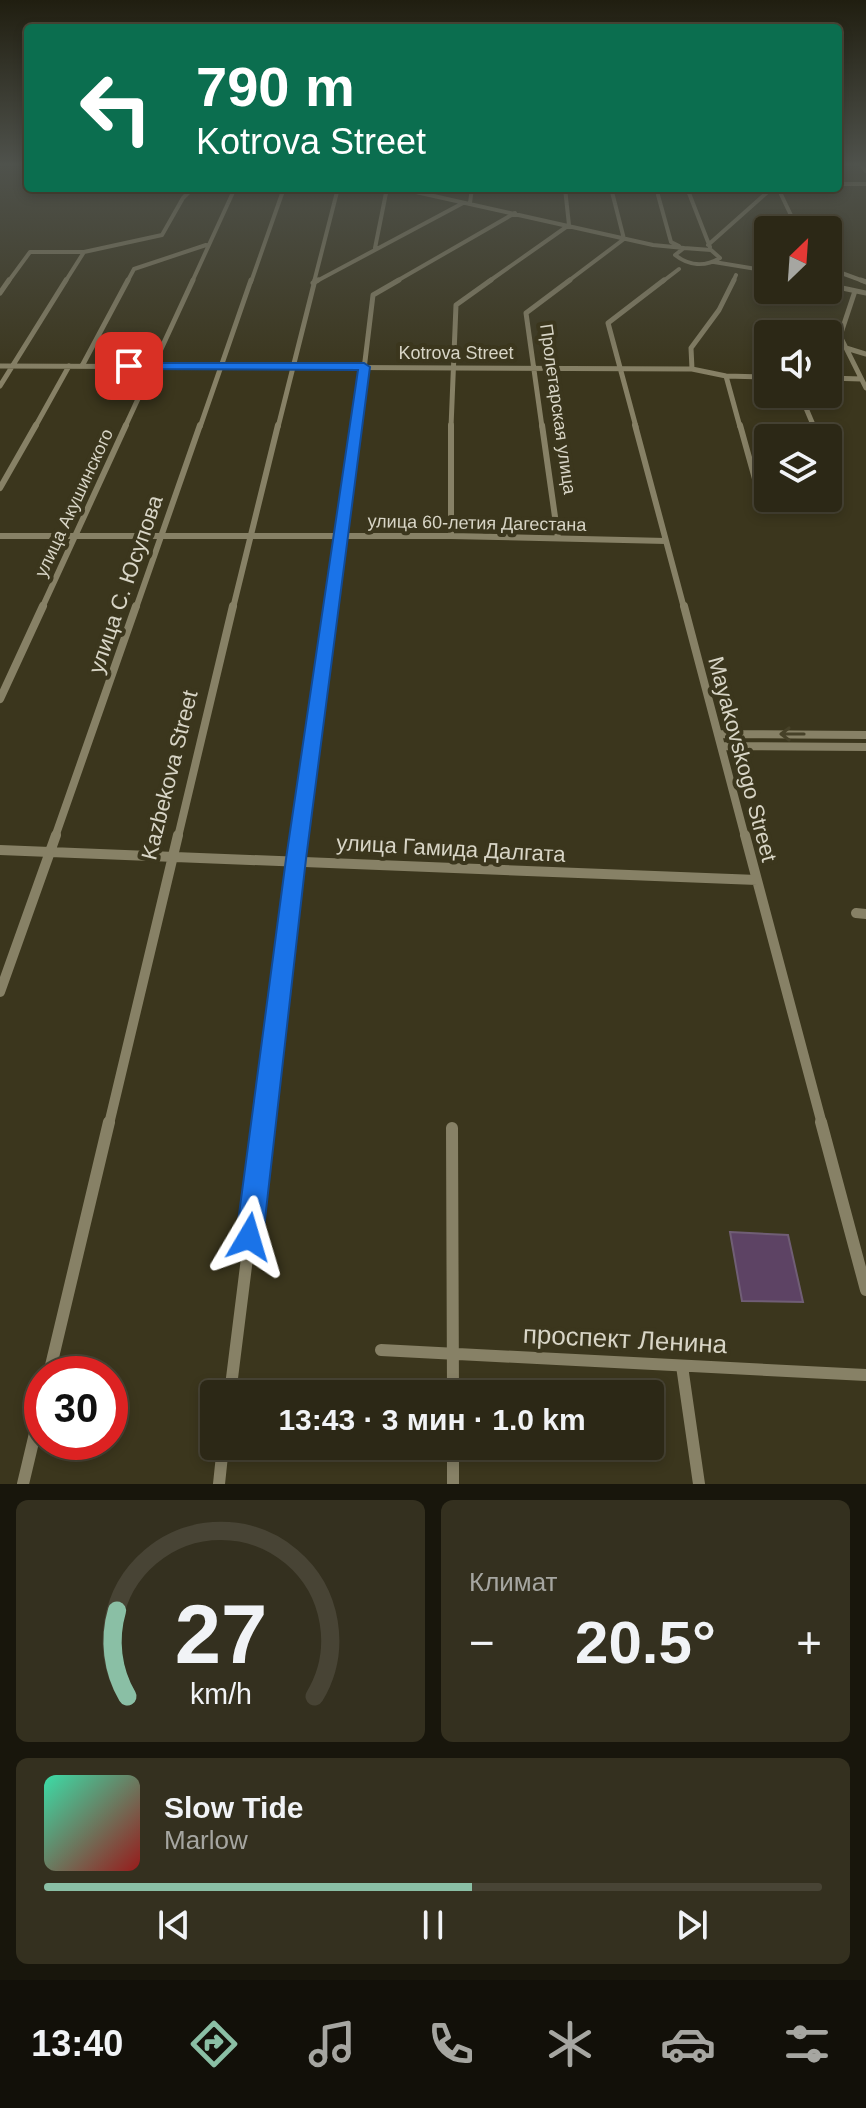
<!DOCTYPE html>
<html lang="ru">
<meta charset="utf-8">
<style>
body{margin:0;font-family:Arial,sans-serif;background:#34301f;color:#f1f3f6;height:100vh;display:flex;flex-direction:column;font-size:30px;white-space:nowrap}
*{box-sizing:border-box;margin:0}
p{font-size:26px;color:#a6a6a1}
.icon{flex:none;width:44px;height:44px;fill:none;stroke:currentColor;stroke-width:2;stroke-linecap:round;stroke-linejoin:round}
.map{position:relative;height:1484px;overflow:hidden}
.details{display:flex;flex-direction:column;gap:16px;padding:16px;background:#18160c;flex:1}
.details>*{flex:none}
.banner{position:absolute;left:24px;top:24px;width:818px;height:168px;border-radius:8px;box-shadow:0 4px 12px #0003,0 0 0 2px #484435;background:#0b6e4f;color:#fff;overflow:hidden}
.needle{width:52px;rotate:25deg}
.buttons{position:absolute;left:754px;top:216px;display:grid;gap:16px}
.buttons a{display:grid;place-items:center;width:88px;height:88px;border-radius:8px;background:#2c2816;box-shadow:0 4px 12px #0003,0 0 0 2px #484435;font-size:40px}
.speed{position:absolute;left:24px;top:1356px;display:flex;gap:16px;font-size:40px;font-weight:700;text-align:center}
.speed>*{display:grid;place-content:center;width:104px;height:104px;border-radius:50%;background:#2c2816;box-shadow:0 4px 12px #0003,0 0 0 2px #484435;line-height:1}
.speed .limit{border:12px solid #d22;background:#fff;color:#111}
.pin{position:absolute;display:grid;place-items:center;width:68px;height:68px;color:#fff;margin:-34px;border-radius:16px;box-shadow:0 4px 12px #0006}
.me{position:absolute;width:88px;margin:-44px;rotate:7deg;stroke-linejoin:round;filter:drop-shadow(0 0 6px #0008)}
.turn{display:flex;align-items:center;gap:28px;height:168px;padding:0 40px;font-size:36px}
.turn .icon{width:104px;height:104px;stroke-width:2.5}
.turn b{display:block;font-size:56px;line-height:68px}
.big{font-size:60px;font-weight:700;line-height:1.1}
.details .tile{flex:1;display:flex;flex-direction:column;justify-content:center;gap:12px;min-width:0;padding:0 28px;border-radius:12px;background:#34301f}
.details .dial{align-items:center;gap:0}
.dial svg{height:208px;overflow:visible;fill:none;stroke:#484435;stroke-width:7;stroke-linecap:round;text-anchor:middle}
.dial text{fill:#f1f3f6;stroke:none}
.song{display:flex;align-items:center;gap:24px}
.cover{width:96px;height:96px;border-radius:12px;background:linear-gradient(135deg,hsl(160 70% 55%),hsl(0 70% 35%))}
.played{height:8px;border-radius:4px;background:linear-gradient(90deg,#8abfa5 55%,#484435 55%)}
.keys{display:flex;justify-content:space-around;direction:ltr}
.heat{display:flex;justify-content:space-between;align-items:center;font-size:44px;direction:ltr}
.details .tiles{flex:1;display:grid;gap:16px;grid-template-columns:1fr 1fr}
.tile:last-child{grid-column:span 2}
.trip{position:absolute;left:200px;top:1380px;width:464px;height:80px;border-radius:8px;background:#2c2816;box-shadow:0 4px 12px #0003,0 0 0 2px #484435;font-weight:700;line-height:80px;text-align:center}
.dock{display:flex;height:128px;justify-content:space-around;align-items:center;background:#121009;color:#a6a6a1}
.dock .icon{width:56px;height:56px}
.dock .selected{color:#8abfa5}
.dock b{font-size:36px;color:#f1f3f6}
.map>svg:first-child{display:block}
.building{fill:#5d4364;stroke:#705e75;stroke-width:2}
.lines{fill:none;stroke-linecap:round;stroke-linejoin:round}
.minor-far5{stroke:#878166;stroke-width:4}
.minor-far4{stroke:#878166;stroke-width:5}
.minor-far3{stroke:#878166;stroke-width:6}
.minor-far2{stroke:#878166;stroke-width:8}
.minor-far1{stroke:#878166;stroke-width:10}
.minor{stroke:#878166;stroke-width:12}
.oneway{stroke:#464128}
.route{fill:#1a73e8;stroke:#114b97;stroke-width:2}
.labels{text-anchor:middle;stroke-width:8;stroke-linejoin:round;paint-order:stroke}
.far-street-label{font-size:18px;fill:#d8d5c6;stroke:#3b361d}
.street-label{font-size:22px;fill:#d8d5c6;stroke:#3b361d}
.near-street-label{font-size:26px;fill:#d8d5c6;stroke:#3b361d}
</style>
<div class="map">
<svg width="866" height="1484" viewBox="0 0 866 1484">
<rect width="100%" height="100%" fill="#3b361d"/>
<!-- building -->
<path class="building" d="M730 1232 788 1235 803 1302 742 1301Z"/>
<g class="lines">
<!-- minor-far5 -->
<path class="minor-far5" d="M862 166 866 171
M838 184H866
M398 188 653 245 684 248
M687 188 710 247
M778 188 798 230
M658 195 671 242 679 246
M470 203 472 188
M708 245 772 188
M375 248 387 188
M684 248 711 250 720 258C705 267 689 266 675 255Z
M714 262 768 271
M828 268 866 282
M8 282 30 252H84
M65 282 84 252 162 235 183 198 193 188
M127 282 134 269 206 245
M192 282 235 188
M251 282 284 188
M314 282 338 188
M315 282 463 203
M395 282 515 213
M488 282 569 225 565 188
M567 282 624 239 611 188
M662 282 679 269
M733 282 736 275"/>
<!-- minor-far4 -->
<path class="minor-far4" d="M861 280 866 282
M313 283 318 280
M828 285 866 293
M855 291 840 336 866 388
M0 293 9 280
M846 348 866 354
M0 366 692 369 726 376 768 377
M82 366 128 280
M692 369 691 348 719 310 734 280
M726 376 740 427
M828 378 861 379
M0 386 66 280
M800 394 814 427
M35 427 69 366
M125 427 193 280
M200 427 251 280
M278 427 315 280
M357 427 373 295 399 280
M451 427 456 305 491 280
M542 427 526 313 570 280
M636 427 608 323 664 280"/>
<!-- minor-far3 -->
<path class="minor-far3" d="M451 425V536
M542 425 558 538
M635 425 684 608
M740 425 762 504
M813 425 819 438
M828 458 838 481
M0 488 36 425
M0 536H451L666 541
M42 608 126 425
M136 608 200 425
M233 608 278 425
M332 608 357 425"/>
<!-- minor-far2 -->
<path class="minor-far2" d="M684 606 745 837
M0 699 43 606
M718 734 866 735
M721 746 866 747
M55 837 136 606
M178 837 233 606
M299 837 333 606"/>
<!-- minor-far1 -->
<path class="minor-far1" d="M745 835 822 1124
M0 850 757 880
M856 913 866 914
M0 992 56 835
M109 1124 178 835
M263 1124 300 835"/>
<!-- minor -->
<path class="minor" d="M821 1122 866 1290
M452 1128 453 1394
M381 1350 866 1375
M682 1366 699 1484
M49 1374 109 1122
M230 1394 264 1122
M453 1446V1484
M23 1484 42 1404
M219 1484 223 1446"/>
</g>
<!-- one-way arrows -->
<defs><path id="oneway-shaft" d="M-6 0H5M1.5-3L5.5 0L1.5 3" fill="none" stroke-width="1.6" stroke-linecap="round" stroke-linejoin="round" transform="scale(2)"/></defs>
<use class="oneway" href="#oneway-shaft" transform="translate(792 734) rotate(-180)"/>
<!-- sky -->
<linearGradient id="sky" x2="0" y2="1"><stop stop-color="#201e10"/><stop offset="0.44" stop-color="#4f524c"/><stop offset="1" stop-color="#4f524c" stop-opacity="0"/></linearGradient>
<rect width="866" height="374" fill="url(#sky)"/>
<!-- route -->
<path class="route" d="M125 363H364L370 367 306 859 263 1237 259 1246 249 1250 240 1246 236 1237 286 859 358 370 129 369Z"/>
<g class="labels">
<!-- far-street labels -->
<g class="far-street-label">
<text x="456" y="359">Kotrova Street</text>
<text transform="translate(558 409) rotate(82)" y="6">Пролетарская улица</text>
<text transform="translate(74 503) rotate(-65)" y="6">улица Акушинского</text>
<text transform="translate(477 523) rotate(1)" y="6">улица 60-летия Дагестана</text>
</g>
<!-- street labels -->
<g class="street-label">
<text transform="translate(125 584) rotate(-71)" y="8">улица С. Юсупова</text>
<text transform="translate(743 759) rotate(75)" y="8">Mayakovskogo Street</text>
<text transform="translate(169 775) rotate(-76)" y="8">Kazbekova Street</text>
<text transform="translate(451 848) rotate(3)" y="8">улица Гамида Далгата</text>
</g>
<!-- near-street labels -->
<g class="near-street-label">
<text transform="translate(625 1339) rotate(3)" y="9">проспект Ленина</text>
</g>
</g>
</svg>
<div class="buttons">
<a><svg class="needle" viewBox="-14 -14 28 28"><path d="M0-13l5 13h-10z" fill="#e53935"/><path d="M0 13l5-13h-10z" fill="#a6a6a1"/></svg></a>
<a><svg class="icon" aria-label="sound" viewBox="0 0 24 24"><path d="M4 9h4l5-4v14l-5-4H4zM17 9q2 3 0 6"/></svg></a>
<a><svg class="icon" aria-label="layers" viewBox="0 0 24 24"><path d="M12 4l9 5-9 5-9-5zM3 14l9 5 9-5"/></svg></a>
</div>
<div class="speed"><div class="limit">30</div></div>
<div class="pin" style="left:129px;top:366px;background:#d93025"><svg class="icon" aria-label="arrive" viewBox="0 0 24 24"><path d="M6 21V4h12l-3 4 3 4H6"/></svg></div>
<svg class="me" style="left:249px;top:1237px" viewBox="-20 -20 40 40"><path d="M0-17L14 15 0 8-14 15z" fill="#1a73e8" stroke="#fff" stroke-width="4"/></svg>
<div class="trip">13:43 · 3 мин · 1.0 km</div>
<div class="banner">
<div class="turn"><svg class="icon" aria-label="left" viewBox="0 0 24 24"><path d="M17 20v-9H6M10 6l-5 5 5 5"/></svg><div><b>790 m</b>Kotrova Street</div></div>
</div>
</div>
<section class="details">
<div class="tiles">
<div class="tile dial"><svg viewBox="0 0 100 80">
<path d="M14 69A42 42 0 1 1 86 69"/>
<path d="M14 69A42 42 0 0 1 10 36" stroke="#8abfa5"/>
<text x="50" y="56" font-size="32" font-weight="700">27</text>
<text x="50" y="72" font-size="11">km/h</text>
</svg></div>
<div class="tile"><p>Климат</p>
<div class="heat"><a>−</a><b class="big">20.5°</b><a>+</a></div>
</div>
<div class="tile">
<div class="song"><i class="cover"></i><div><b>Slow Tide</b><p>Marlow</p></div></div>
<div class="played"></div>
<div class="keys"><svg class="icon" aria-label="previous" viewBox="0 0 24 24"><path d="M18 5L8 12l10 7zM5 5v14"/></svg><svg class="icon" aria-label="pause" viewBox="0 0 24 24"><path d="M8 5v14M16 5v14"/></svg><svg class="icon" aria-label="next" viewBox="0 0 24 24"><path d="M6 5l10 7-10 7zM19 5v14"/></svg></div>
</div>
</div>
</section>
<nav class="dock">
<b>13:40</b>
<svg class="icon selected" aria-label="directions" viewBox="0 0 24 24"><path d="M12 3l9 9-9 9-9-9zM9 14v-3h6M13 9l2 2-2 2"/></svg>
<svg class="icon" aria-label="music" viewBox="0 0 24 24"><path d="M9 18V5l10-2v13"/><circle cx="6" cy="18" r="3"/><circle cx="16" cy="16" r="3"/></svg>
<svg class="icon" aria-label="phone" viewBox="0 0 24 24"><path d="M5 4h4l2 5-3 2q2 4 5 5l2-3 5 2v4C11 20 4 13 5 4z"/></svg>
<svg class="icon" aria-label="climate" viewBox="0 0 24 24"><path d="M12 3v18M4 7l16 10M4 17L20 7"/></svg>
<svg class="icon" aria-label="car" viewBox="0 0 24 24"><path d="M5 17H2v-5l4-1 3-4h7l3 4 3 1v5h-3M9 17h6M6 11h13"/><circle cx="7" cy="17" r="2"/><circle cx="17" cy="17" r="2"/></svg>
<svg class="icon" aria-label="filters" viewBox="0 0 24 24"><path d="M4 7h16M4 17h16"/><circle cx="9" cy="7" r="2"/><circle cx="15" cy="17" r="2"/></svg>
</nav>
